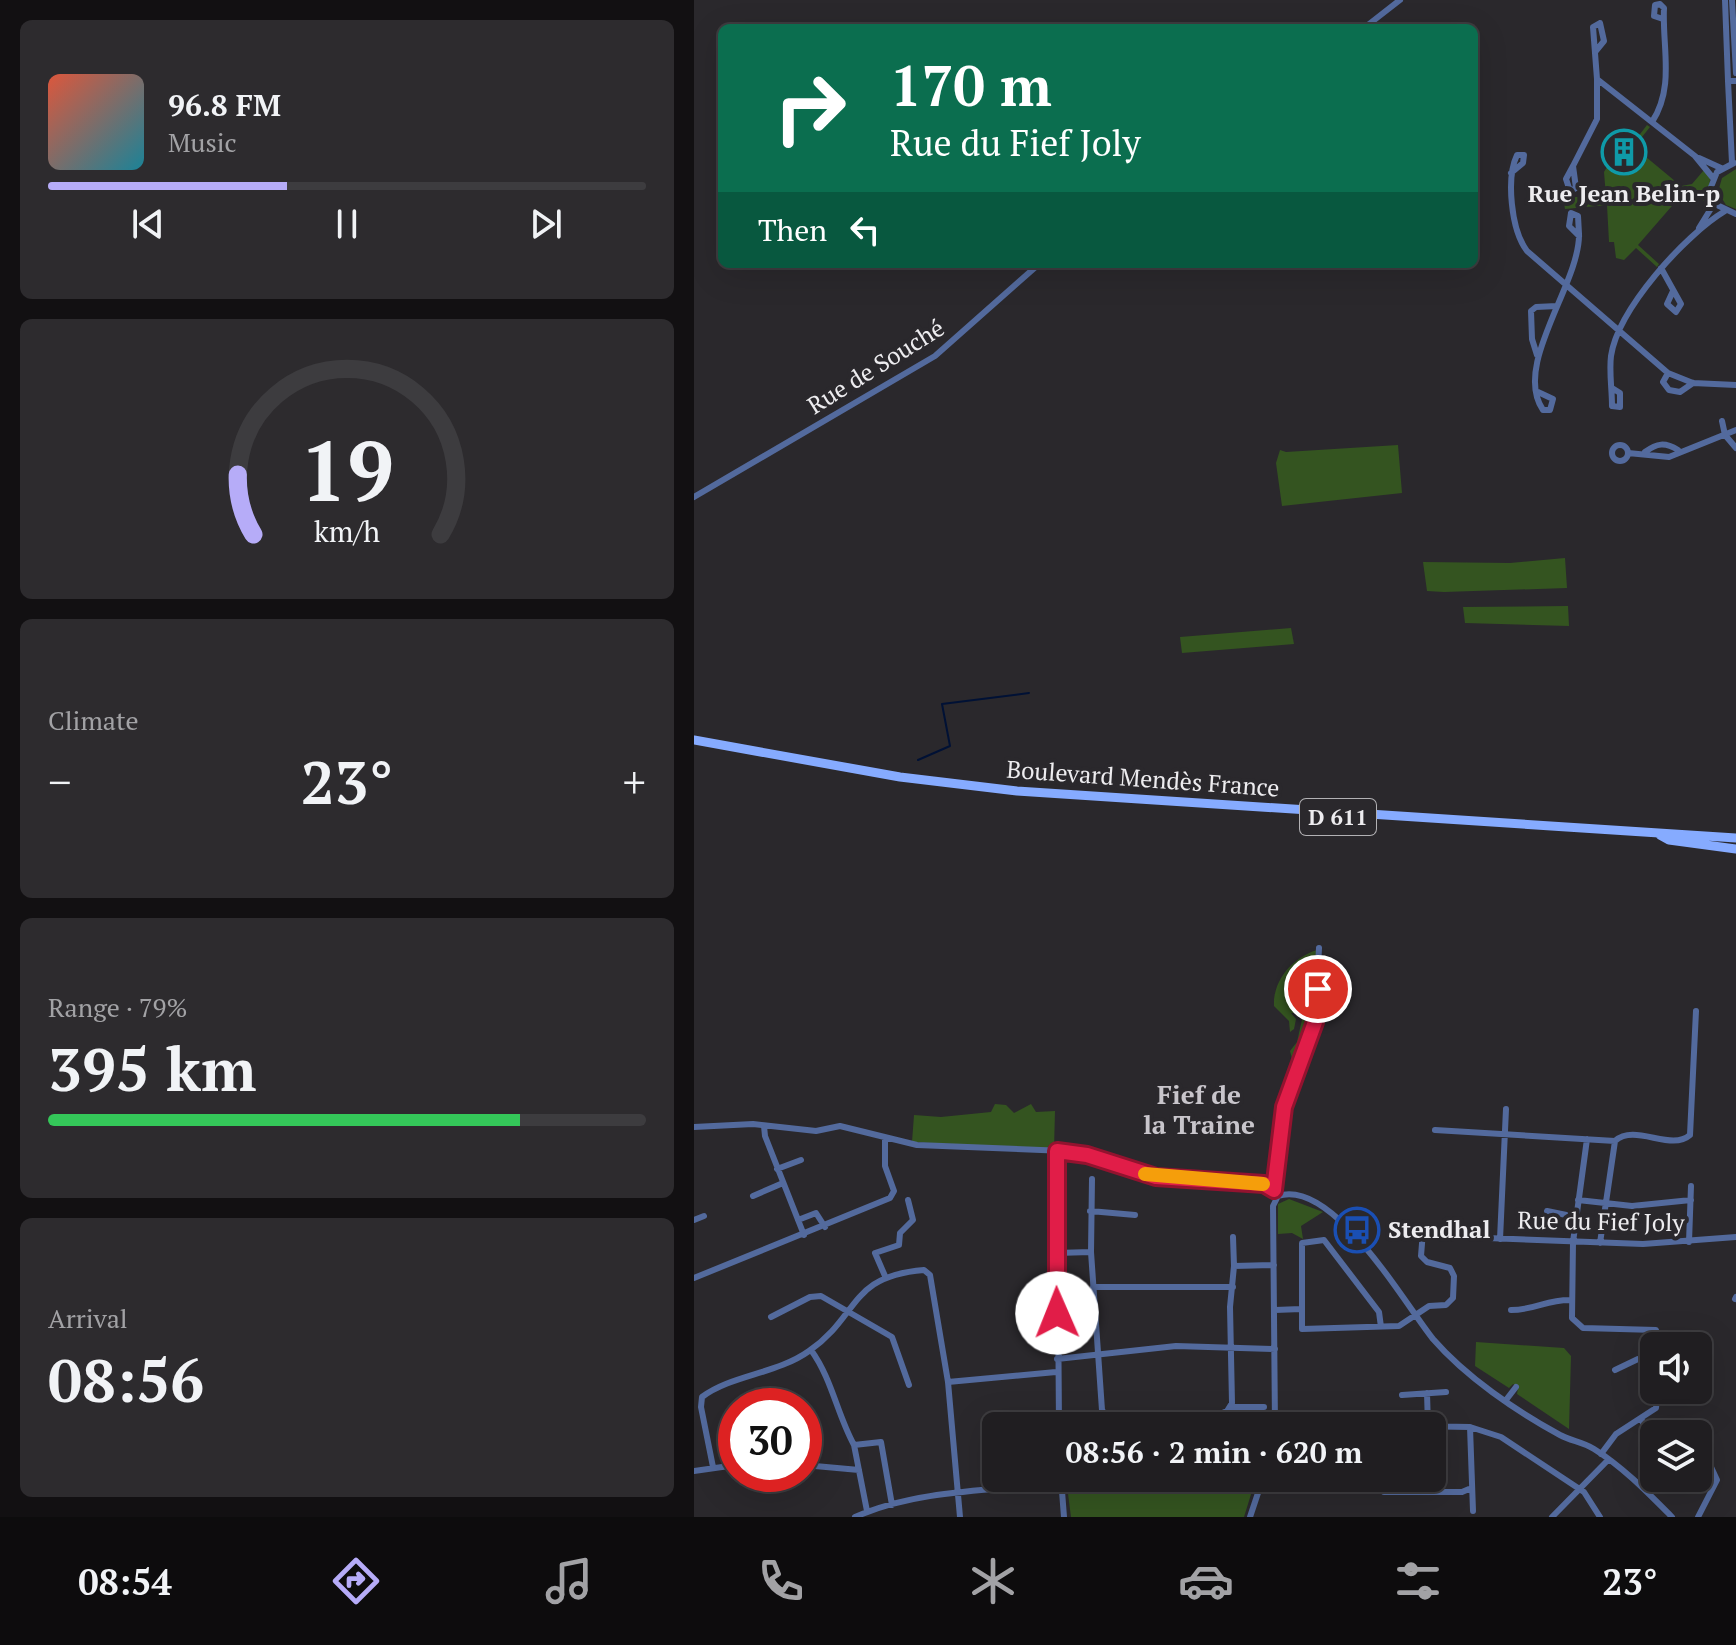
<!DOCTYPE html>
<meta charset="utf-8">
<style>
body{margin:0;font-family:"PT Serif",serif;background:#2d2b2e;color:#f1f3f6;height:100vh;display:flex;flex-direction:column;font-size:30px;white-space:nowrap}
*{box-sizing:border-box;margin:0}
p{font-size:26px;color:#a2a2a5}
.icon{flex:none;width:44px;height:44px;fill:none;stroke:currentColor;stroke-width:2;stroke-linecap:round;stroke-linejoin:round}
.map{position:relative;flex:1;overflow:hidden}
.details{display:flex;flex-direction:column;gap:20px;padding:20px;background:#121012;width:694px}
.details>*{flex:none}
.top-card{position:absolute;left:24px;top:24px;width:760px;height:244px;border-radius:12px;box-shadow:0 8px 32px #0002,0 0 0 2px #3d3c3f;background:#0b6e4f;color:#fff;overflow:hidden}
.buttons{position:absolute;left:946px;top:1332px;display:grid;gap:16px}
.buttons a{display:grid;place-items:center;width:72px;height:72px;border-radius:12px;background:#201e21;box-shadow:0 8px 32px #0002,0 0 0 2px #3d3c3f;font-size:40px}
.speed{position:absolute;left:24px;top:1388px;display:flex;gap:16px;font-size:40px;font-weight:700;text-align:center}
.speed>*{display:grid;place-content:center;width:104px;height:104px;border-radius:50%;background:#201e21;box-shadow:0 8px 32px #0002,0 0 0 2px #3d3c3f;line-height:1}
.speed .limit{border:12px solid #d22;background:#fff;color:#111}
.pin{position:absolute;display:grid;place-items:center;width:68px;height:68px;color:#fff;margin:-34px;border:4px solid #fff;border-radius:50%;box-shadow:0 2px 8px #0007}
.me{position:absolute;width:88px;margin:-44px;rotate:359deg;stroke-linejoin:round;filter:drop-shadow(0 0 6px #0008)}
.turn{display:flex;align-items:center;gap:28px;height:168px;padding:0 40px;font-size:36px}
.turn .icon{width:104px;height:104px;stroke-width:2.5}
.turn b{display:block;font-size:56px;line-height:68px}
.then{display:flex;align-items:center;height:76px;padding:0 40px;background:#0003;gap:16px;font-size:30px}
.big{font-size:60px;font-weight:600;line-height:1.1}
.details .widget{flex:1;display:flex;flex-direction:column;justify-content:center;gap:12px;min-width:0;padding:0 28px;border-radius:12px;background:#2d2b2e}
.details .dial{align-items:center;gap:0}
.dial svg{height:208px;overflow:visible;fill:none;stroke:#3d3c3f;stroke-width:7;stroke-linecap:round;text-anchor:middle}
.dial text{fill:#f1f3f6;stroke:none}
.song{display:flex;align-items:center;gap:24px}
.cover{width:96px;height:96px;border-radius:12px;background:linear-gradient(135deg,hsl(10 70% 55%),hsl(190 70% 35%))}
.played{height:8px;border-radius:4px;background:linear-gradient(90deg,#b6acf8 40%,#3d3c3f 40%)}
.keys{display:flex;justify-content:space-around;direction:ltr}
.heat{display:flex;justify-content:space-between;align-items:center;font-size:44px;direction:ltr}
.charge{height:12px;border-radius:6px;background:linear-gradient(90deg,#34c759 79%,#3d3c3f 0)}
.trip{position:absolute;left:288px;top:1412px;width:464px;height:80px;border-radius:12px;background:#201e21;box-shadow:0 8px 32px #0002,0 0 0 2px #3d3c3f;font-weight:600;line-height:80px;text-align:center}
.tab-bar{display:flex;height:128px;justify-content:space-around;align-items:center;background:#0d0c0d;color:#a2a2a5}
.tab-bar .icon{width:56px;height:56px}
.tab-bar .current{color:#b6acf8}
.tab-bar b{font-size:36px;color:#f1f3f6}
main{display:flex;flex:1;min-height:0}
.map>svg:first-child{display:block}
.green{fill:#345420}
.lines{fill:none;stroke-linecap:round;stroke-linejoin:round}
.stream{stroke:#001135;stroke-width:2}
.street{stroke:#536a9d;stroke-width:6}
.primary{stroke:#86abff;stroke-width:9}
.route-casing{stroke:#92132f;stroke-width:20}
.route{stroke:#e11d48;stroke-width:14}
.slow{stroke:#f59e0b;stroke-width:14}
.labels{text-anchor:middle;stroke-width:8;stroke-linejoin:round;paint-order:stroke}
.shield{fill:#2a282c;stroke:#b2b1b4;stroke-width:2}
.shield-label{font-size:22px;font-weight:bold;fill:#edecef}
.poi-label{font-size:24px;font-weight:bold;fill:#edecef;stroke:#2a282c}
.street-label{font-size:24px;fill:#edecef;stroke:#2a282c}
.neighbourhood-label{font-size:26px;font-weight:bold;fill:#c8c5cb;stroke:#2a282c}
</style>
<main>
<section class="details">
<div class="widget">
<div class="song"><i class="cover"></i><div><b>96.8 FM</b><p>Music</p></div></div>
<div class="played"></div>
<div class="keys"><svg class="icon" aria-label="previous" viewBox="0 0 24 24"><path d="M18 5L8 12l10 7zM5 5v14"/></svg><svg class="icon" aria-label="pause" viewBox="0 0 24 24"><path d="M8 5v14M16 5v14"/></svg><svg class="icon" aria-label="next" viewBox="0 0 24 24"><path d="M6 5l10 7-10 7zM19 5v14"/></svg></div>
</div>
<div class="widget dial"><svg viewBox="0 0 100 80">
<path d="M14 69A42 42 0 1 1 86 69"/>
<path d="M14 69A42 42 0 0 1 8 46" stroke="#b6acf8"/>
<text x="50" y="56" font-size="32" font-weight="700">19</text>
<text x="50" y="72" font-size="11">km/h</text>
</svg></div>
<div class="widget"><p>Climate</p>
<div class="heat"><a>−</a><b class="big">23°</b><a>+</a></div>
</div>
<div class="widget"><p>Range · 79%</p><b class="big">395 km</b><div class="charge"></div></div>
<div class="widget"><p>Arrival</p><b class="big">08:56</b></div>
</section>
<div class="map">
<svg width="1042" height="1517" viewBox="0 0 1042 1517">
<rect width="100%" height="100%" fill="#2a282c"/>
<!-- green -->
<path class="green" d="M953 125 956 127 940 147 987 186 998 184 1010 170 1016 178 1015 194 1019 203 1015 206 1003 194 988 195 984 199 944 245 965 264 963 267 942 248 930 260 922 258 920 242H915L913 205 871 209 869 197H912L910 172 932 135 940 142Z
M1042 169V209L1032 205 1024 192 1028 178Z
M704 445 708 493 588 506 582 463 586 450 592 452Z
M871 558 873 588 750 592 733 591 729 562 816 563Z
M874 606 875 626 771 623 769 607Z
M597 628 600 644 488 653 486 637Z
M623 950V955L605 962 603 992 610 994 605 1013H597L602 1019 600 1029 596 1032 595 1021 580 1006C579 980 598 958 623 950Z
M613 997H621L618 1025 602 1060 598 1059 596 1051 603 1042Z
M301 1104 312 1105 320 1113 337 1104 342 1112 361 1111 360 1149 218 1142 220 1115 247 1117 297 1112Z
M595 1199 629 1212 607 1226 609 1239 598 1233 584 1234V1204Z
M782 1342 870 1348 877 1356 875 1429 823 1394 824 1388 819 1384 815 1388 781 1366Z
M372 1478H562L550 1517H377Z"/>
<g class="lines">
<!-- stream -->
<path class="stream" d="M224 760 256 746 248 704 335 693"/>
<!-- street -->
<path class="street" d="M1031 0 1034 81H1042
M1038 0 1042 73
M670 28 706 0
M901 52 910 41 906 23 899 27 903 79 1001 156 1019 178
M1034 81 1038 163
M958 122C981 87 968 47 970 8L966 4 961 5 960 16 969 19
M1005 158 1027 168
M1040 163 1023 172 1017 187 1023 205 1042 214
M879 166 872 179 876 191 882 188 879 166 903 119V79
M817 173 829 163 830 155H823C812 178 817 230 833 251L974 373 999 383 1042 385
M1005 228 1021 202
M967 268 987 304 982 312 973 304 979 291
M843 355 838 339 837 311 842 307 863 306
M974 373 969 382 975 390 986 392 999 383
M918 388 926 393V407L918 406C918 389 915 372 917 356 924 309 991 235 1031 211
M844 392 859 399 856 410H849C818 365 886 284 885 234L884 216 877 213 875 226 885 236
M1028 421 1031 435 1042 448
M918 453a8 8 0 1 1 16 0a8 8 0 1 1-16 0Z
M951 452C963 443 971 442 984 450
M934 453 975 457 1042 430
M0 497 241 356 345 264
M70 1126 71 1136 110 1235
M0 1127 59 1124 122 1131 146 1126 223 1145 372 1151 462 1177 570 1184 580 1190
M741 1130 921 1141
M893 1139 879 1242 878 1318 889 1328 962 1330 965 1346
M363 1151 365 1426
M83 1169 107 1160
M398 1179 397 1252 408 1410 413 1417 524 1415 533 1411 538 1403 536 1307 540 1266
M59 1196 89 1183
M584 1196C639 1178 710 1303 739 1339 772 1377 822 1411 866 1435 877 1441 889 1442 900 1449 929 1467 954 1493 978 1517
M884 1200 938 1206 997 1200
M396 1211 441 1215
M853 1211 882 1217
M0 1220 10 1216
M104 1220 122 1213 131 1227
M725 1230 793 1238 949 1244 1042 1237
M539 1237 540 1266 580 1265
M806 1239 812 1109
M995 1242 997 1186
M906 1243 921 1141C941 1123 977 1152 996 1135L1002 1011
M362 1253 397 1252
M191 1276 181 1253 205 1245 206 1233 219 1220 214 1200
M0 1278 196 1198 200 1191 191 1166V1140
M399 1287H539
M1041 1299 1042 1297
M581 1310 607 1309
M817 1310C842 1310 853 1299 878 1300
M77 1317 116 1297 127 1296 198 1337 215 1385
M687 1327 685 1312 630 1240 608 1243V1329L705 1326 735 1306 752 1305 759 1298 760 1276 756 1268 733 1262 727 1256 729 1231
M117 1350C138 1379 143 1414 160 1445
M363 1359 482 1346 581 1349
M921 1370 944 1359H960
M254 1382 362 1372
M733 1393 734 1426
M708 1395 752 1392
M812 1400 822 1387
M536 1407H570
M947 1418 960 1451
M581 1426 579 1206 584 1196 580 1183 586 1128 602 1066 621 1022 625 948
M718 1426 776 1427 807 1437 890 1492 906 1517
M776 1427 779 1511
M907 1454 922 1434 962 1408 964 1390
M110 1465 165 1470
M19 1467 7 1407 8 1397C37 1375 83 1374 115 1351 166 1316 154 1276 230 1270L236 1275 254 1382 266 1517
M0 1471 42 1465
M367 1478 370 1517
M690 1492H768L775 1489
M173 1511 160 1445 187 1442 198 1505
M161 1517C224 1489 300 1491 368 1483
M556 1517 569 1478
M858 1517 914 1460
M1004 1517 1023 1480 1017 1467 1004 1465"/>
<!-- primary -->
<path class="primary" d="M0 740 206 777 323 791 1042 838
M966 835 975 840 1042 849"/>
</g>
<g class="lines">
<!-- route casing -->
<g class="route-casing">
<path id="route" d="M363 1313V1151L393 1155 462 1177 570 1184 580 1190 590 1107 621 1022 624 989"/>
</g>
<!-- route -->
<use href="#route" class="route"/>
<!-- slow -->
<path class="slow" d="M451 1174 569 1184"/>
</g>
<!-- icons -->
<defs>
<g id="building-ring" transform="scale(2.3)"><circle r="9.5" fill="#2a282c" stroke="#0f9aa8" stroke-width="1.5"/><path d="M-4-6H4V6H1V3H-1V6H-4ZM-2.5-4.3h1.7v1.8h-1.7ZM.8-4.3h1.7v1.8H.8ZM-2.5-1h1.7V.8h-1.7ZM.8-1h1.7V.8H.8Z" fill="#0f9aa8"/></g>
<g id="bus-ring" transform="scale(2.3)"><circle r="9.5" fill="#2a282c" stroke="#1a4fb4" stroke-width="1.5"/><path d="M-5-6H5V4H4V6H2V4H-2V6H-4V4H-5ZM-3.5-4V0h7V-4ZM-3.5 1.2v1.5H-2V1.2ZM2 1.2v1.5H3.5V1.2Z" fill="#1a4fb4"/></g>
</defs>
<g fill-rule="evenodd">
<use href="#building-ring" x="930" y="152"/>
<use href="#bus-ring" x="663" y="1230"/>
</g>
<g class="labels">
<!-- shield labels -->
<rect class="shield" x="606" y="799" width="76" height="36" rx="6"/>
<g class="shield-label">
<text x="644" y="825">D 611</text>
</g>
<!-- poi labels -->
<g class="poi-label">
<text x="930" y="202">Rue Jean Belin-p</text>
<text x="694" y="1238" text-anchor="start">Stendhal</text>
</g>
<!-- street labels -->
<g class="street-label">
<text transform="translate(182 367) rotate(-32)" y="8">Rue de Souché</text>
<text transform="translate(449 779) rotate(4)" y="8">Boulevard Mendès France</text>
<text transform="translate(907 1222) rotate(1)" y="8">Rue du Fief Joly</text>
</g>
<!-- neighbourhood labels -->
<g class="neighbourhood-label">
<text x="505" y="1104">Fief de<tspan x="505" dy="30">la Traine</tspan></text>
</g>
</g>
</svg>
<div class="buttons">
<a><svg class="icon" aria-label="sound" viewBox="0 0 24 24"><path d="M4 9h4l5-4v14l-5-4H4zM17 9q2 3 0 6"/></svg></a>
<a><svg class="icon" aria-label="layers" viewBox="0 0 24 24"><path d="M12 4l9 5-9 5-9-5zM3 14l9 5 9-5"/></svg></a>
</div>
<div class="speed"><div class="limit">30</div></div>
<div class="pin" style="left:624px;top:989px;background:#d93025"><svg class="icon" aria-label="arrive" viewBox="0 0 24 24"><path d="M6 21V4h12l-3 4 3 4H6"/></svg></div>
<svg class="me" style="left:363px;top:1313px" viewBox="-20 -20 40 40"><circle r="19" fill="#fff"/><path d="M0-13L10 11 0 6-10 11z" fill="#e11d48"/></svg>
<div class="trip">08:56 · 2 min · 620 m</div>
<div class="top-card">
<div class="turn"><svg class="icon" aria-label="right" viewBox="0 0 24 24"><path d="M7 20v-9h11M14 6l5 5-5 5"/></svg><div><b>170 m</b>Rue du Fief Joly</div></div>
<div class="then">Then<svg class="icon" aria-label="left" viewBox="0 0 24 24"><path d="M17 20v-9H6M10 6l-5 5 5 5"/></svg></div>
</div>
</div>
</main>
<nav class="tab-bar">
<b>08:54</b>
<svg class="icon current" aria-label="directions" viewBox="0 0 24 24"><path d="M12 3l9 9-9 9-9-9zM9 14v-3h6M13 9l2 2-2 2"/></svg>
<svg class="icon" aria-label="music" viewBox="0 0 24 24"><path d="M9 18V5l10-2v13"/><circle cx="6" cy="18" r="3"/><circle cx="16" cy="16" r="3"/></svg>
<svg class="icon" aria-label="phone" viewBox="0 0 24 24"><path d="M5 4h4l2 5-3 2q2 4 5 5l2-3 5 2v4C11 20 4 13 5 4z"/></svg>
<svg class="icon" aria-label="climate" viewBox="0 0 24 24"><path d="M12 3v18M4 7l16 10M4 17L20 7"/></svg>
<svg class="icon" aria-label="car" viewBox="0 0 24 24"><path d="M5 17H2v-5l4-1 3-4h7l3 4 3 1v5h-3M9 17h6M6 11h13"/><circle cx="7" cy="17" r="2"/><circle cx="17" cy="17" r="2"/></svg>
<svg class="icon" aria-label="filters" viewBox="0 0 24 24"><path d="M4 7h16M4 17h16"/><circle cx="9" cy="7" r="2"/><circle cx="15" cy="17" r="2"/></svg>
<b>23°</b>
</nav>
